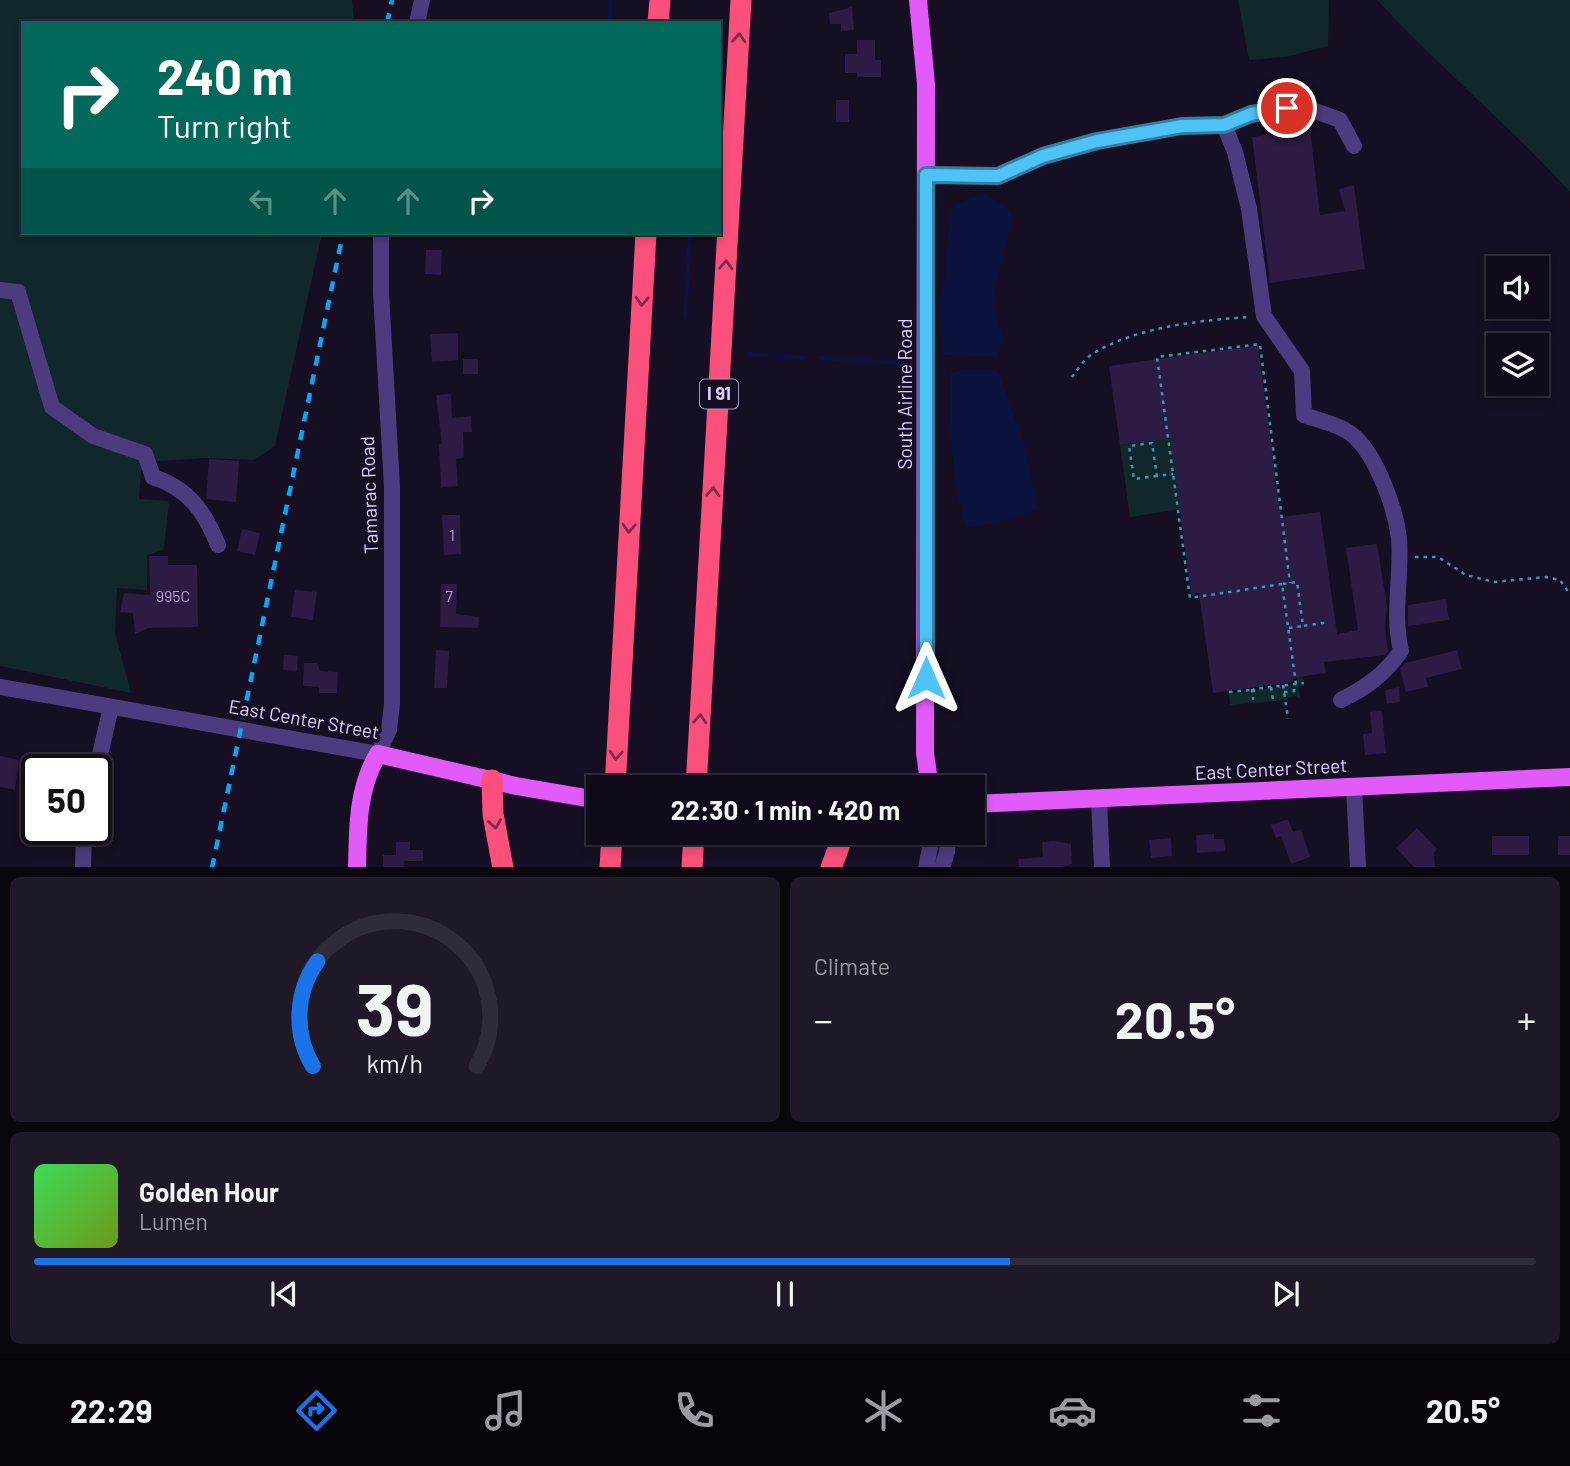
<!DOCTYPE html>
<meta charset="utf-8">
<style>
body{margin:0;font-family:Barlow,sans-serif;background:#1e1827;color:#f1f3f6;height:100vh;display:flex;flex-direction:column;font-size:26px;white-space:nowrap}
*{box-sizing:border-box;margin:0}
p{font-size:23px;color:#9c9aa2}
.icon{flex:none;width:38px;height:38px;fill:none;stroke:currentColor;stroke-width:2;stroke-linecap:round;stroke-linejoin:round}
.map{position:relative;height:867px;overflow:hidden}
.side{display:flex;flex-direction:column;gap:10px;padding:10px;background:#09060e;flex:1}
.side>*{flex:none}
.top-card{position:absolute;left:21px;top:21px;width:700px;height:214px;border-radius:0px;box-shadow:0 4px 10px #0003,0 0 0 2px #302b39;background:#00695c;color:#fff;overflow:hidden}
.tools{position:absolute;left:1486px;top:256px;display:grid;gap:14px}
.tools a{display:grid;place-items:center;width:63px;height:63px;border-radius:0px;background:#100a1a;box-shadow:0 4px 10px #0003,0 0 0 2px #302b39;font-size:35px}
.speed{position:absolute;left:21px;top:754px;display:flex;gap:14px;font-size:35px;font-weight:700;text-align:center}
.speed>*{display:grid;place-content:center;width:91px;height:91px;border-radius:50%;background:#100a1a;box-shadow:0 4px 10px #0003,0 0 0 2px #302b39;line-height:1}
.speed .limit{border:4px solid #111;border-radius:10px;background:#fff;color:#111}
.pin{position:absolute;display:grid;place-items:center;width:60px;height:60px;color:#fff;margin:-30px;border:4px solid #fff;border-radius:50%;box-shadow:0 2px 7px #0007}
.me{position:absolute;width:77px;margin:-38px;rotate:0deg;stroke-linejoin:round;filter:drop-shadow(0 0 5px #0008)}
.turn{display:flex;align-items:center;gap:24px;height:147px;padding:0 21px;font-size:32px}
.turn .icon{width:91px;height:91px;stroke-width:2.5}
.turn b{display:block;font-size:49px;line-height:60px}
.lanes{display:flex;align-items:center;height:66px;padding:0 21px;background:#0003;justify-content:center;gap:35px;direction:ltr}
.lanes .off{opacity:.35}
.big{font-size:52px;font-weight:700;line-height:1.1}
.side .card{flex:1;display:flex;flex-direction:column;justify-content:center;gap:10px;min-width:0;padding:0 24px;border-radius:10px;background:#1e1827}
.side .dial{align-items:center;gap:0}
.dial svg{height:182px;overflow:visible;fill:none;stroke:#302b39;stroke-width:7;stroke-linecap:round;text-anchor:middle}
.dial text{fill:#f1f3f6;stroke:none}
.song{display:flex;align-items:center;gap:21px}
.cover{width:84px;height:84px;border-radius:10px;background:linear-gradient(135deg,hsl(130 70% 55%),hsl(80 70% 35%))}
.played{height:7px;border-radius:4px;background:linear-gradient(90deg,#1a73e8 65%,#302b39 65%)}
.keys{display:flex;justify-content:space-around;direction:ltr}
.heat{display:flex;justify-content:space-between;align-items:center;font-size:38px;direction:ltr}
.side .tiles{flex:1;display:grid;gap:10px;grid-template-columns:1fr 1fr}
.card:last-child{grid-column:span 2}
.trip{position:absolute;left:586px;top:775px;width:399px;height:70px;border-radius:0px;background:#100a1a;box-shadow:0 4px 10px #0003,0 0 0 2px #302b39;font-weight:700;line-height:70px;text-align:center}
.tab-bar{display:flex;height:112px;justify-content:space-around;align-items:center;background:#06040a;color:#9c9aa2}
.tab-bar .icon{width:49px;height:49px}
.tab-bar .selected{color:#1a73e8}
.tab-bar b{font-size:32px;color:#f1f3f6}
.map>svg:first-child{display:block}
.green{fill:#11272c}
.water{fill:#0b123e}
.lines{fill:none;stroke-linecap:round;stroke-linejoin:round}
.stream{stroke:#0b123e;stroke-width:4.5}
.building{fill:#2c1b42}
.path{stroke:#329bb0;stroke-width:2.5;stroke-dasharray:3.5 5;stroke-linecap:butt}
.minor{stroke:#4d3b7f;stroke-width:16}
.major{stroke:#e25bfa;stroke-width:18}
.highway{stroke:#fa507b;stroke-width:21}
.rail{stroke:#08a6f3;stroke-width:4.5;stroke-dasharray:10 9;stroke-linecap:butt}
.oneway{stroke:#7d2c4a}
.route-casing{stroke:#337fa1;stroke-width:18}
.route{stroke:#4fc3f7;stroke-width:12}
.labels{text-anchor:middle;stroke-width:7;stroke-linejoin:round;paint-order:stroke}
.number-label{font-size:16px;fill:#b3a4cf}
.shield{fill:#160e22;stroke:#a396bc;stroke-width:2}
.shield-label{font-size:18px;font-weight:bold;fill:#e0d1fe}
.street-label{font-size:19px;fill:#e0d1fe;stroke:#160e22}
</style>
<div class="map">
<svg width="1570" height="868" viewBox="0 0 1570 868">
<rect width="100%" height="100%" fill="#160e22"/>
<!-- green -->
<path class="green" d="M0 0H352L354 23H23V233H322L275 446 254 460 207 458 142 462 139 499 169 501 164 549 147 555V590L117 588 115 633 131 693 0 666Z
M1238 0H1329L1328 46 1286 57 1249 60Z
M1377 0H1570V192C1509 125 1439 67 1377 0Z
M1170 437 1180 509 1130 517 1120 445Z
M1291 636H1297L1304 685 1298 686 1300 699 1295 696 1287 697V700L1230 705 1229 693 1298 685Z"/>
<!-- water -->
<path class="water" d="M984 193 1004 205 1013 217 996 286 994 307 1003 338 998 357 943 355 942 304 950 211 958 203Z
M963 369H996L1001 377 1025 446 1038 509 1005 521 966 528C950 473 949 429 950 373Z"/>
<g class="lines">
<!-- stream -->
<path class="stream" d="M610 23V0
M685 317 690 233
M749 354 804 358
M821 358 903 363"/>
</g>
<!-- building -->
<path class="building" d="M852 7 854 30 841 31V24H830L829 13Z
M857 40H875V60H881V77H857V73H845V54H857Z
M836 100H849V122H836Z
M1310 129 1320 215 1345 211 1339 189 1354 185 1365 269 1270 283 1252 137Z
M426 250H442L441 275 425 274Z
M458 333V360L432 362 430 334Z
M1258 345 1281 517 1320 512 1337 634 1358 630 1346 548 1377 544 1387 606 1385 629 1388 651 1385 655 1324 662 1326 673 1293 678V682L1213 693 1199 593 1191 594 1170 438 1120 445 1109 366Z
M463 359H478V374H463Z
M451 394 452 418 471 416 472 432H463L464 458 456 459 458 486 441 487 439 444H442L436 395Z
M209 459 239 461 236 502 206 499Z
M442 515H460L461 554 444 555Z
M242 529 260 533 255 555 237 551Z
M149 556H168V565H197L198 627 148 628 135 634 133 613 120 612 124 593 150 595Z
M441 584H457L456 614 479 617 478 628 440 627Z
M295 590 317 592 313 620 291 617Z
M1446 599 1449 620 1408 626V605Z
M436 650 449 651 447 688H434Z
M1457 650 1462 669 1426 678 1428 687 1406 692 1400 669 1405 663Z
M284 655 298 656 297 671 283 670Z
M304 663H317L320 671 338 672 337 693H319V687L303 686Z
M1399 687 1400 702 1387 704 1385 690Z
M1382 711 1386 753 1365 755 1363 734 1372 733 1370 712Z
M0 756 19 760 15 790 0 787Z
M1288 819 1293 832 1301 829 1310 857 1291 864 1281 836 1276 838 1271 825Z
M1417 828 1437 849 1434 853 1435 867H1414L1396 848Z
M1214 834V839H1224L1225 851 1197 853 1196 835Z
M1492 836H1529V855H1492Z
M1558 836H1570V855H1558Z
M1171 838 1172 856 1151 858 1149 840Z
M1054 841 1071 844 1072 864 1062 867H1019L1018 859 1043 857 1042 842Z
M396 842H410V850H423V861H404V867H383V855H396Z"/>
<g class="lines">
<!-- path -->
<path class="path" d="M1072 377C1078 369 1085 358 1094 353 1137 327 1201 320 1251 317
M1157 476 1134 479 1129 446 1152 443 1157 476 1173 474
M1415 557H1438L1466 575 1494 582 1546 577 1560 580 1570 594
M1282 584 1190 598 1157 357 1260 344 1290 583
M1289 628 1303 626
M1296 684 1282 584 1297 582 1303 626 1329 622
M1283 685 1288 719
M1271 687 1273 700
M1252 689 1253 699 1254 689 1304 683
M1229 692 1250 690
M1284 692 1294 691V684"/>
<!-- minor -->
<path class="minor" d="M417 23 422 0
M1224 125 1235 152 1249 209 1264 316 1302 371 1304 415C1317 420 1333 423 1345 430 1374 445 1395 507 1399 538 1402 576 1392 613 1401 651 1384 675 1367 687 1341 700
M926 175 998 176 1043 156 1097 141 1182 126 1224 125 1251 114 1287 108H1307L1340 120 1354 146
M0 290 18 292 52 407 93 436 145 454 153 477C188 488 205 512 218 545
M0 687 378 754 389 730 392 704V487L381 293V233
M96 772 111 707
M1354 786 1358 868
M1099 798 1102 868
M83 868 84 830
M926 868 933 833
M942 868 947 852 948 833"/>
<!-- major -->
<path class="major" d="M918 0 926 84 925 753 930 788
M973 804 1570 777
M357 868C358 827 357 790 378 754L516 786 598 800"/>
<!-- highway -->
<path class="highway" d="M658 23 660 0
M492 780 493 814 503 868
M615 788 646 233
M696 788 741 0
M610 868 612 833
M692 868 694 833
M831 868 844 833"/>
<!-- rail -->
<path class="rail" d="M387 23 392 0
M212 868 343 233"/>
</g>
<!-- one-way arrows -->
<defs><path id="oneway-chevron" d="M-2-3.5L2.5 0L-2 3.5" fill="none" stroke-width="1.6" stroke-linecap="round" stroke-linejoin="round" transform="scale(1.75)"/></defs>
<g class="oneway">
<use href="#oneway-chevron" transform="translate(739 38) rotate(-87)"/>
<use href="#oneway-chevron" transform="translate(726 265) rotate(-87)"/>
<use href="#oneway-chevron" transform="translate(642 301) rotate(93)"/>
<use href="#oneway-chevron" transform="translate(713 492) rotate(-87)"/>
<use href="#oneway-chevron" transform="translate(629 528) rotate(93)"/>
<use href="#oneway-chevron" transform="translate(700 719) rotate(-87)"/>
<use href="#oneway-chevron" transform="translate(616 755) rotate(93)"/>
<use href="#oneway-chevron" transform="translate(495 824) rotate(81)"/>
</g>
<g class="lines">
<!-- route casing -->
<g class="route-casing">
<path id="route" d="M926 678V175L998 176 1043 156 1097 141 1182 126 1224 125 1251 114 1287 108"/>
</g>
<!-- route -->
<use href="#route" class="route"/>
</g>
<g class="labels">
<!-- number labels -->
<g class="number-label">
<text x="452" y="541">1</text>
<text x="173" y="602">995C</text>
<text x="449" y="602">7</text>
</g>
<!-- shield labels -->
<rect class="shield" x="700" y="379.5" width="38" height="29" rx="5"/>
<g class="shield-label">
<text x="719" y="400">I 91</text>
</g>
<!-- street labels -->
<g class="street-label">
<text transform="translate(905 394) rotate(-90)" y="7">South Airline Road</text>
<text transform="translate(369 495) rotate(-92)" y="7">Tamarac Road</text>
<text transform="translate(304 719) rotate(10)" y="7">East Center Street</text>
<text transform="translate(1271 769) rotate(-3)" y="7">East Center Street</text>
</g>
</g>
</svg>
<div class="tools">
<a><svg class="icon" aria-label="sound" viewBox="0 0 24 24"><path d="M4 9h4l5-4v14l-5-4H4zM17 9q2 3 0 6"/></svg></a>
<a><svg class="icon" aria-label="layers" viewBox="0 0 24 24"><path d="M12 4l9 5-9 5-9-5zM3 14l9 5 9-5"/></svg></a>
</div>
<div class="speed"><div class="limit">50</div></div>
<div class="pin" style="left:1287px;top:108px;background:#d93025"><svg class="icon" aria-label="arrive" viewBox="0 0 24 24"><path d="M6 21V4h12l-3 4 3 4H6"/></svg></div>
<svg class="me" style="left:926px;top:678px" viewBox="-20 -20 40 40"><path d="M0-17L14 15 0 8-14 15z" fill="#4fc3f7" stroke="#fff" stroke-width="4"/></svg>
<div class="trip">22:30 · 1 min · 420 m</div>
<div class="top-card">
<div class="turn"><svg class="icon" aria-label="right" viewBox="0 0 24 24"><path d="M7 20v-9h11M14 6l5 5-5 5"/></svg><div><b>240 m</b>Turn right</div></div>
<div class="lanes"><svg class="icon off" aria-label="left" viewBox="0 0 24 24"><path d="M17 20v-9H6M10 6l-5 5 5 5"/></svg><svg class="icon off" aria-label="ahead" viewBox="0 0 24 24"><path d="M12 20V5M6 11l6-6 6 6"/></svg><svg class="icon off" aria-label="ahead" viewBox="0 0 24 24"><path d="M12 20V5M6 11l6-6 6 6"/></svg><svg class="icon" aria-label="right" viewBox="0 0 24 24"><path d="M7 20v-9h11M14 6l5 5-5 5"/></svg></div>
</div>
</div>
<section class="side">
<div class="tiles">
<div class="card dial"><svg viewBox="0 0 100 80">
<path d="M14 69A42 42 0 1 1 86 69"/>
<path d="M14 69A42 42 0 0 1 16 23" stroke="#1a73e8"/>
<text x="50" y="56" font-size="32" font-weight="700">39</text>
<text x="50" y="72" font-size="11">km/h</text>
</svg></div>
<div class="card"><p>Climate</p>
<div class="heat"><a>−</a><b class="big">20.5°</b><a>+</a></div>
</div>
<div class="card">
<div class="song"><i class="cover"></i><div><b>Golden Hour</b><p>Lumen</p></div></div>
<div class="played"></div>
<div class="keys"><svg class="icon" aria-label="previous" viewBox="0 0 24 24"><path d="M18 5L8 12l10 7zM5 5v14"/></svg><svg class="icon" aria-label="pause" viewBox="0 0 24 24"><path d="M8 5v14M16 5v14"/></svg><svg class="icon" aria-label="next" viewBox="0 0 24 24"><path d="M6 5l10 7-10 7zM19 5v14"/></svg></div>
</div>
</div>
</section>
<nav class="tab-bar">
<b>22:29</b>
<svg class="icon selected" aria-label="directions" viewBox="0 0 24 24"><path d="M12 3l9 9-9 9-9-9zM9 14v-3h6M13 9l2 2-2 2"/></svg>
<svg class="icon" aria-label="music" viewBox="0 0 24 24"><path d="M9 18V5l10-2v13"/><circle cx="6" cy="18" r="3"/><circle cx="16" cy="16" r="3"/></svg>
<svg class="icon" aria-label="phone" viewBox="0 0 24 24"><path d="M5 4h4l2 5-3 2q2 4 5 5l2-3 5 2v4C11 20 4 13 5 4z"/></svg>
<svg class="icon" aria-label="climate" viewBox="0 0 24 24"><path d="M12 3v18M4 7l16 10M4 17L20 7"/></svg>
<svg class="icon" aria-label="car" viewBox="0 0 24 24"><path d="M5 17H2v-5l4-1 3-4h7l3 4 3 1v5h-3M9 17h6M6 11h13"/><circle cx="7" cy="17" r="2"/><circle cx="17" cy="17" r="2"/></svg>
<svg class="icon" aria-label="filters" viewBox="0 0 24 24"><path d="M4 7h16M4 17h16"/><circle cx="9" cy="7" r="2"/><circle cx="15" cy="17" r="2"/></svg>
<b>20.5°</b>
</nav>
